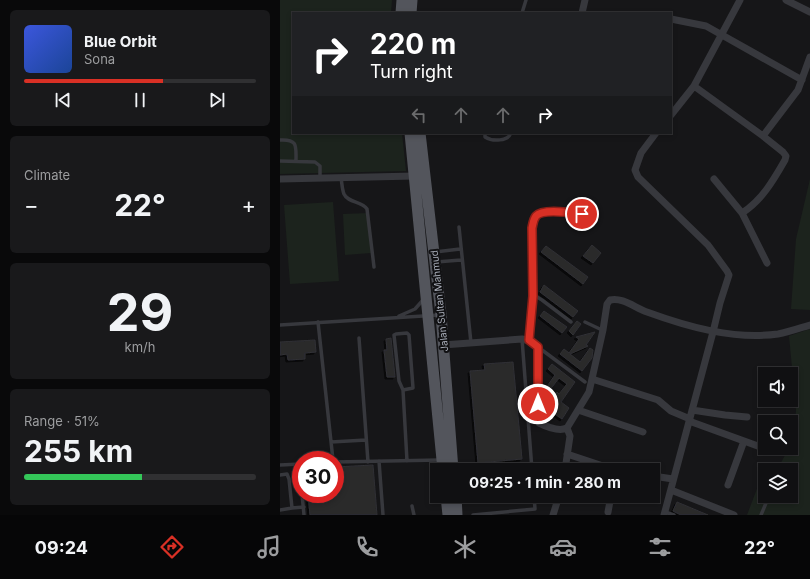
<!DOCTYPE html>
<meta charset="utf-8">
<style>
body{margin:0;font-family:Inter,sans-serif;background:#19191b;color:#f1f3f6;height:100vh;display:flex;flex-direction:column;font-size:15px;white-space:nowrap}
*{box-sizing:border-box;margin:0}
p{font-size:13px;color:#9c9d9f}
.icon{flex:none;width:22px;height:22px;fill:none;stroke:currentColor;stroke-width:2;stroke-linecap:round;stroke-linejoin:round}
.map{position:relative;flex:1;overflow:hidden}
.details{display:flex;flex-direction:column;gap:10px;padding:10px;background:#09090a;width:280px}
.details>*{flex:none}
.top-card{position:absolute;left:12px;top:12px;width:380px;height:122px;border-radius:0px;box-shadow:0 2px 6px #0003,0 0 0 1px #303032;background:#202124;color:#fff;overflow:hidden}
.fabs{position:absolute;left:478px;top:367px;display:grid;gap:8px}
.fabs a{display:grid;place-items:center;width:40px;height:40px;border-radius:0px;background:#101012;box-shadow:0 2px 6px #0003,0 0 0 1px #303032;font-size:20px}
.speed{position:absolute;left:12px;top:451px;display:flex;gap:8px;font-size:20px;font-weight:700;text-align:center}
.speed>*{display:grid;place-content:center;width:52px;height:52px;border-radius:50%;background:#101012;box-shadow:0 2px 6px #0003,0 0 0 1px #303032;line-height:1}
.speed .limit{border:6px solid #d22;background:#fff;color:#111}
.pin{position:absolute;display:grid;place-items:center;width:34px;height:34px;color:#fff;margin:-17px;border:2px solid #fff;border-radius:50%;box-shadow:0 1px 4px #0007}
.me{position:absolute;width:44px;margin:-22px;rotate:0deg;stroke-linejoin:round;filter:drop-shadow(0 0 3px #0008)}
.turn{display:flex;align-items:center;gap:14px;height:84px;padding:0 12px;font-size:18px}
.turn .icon{width:52px;height:52px;stroke-width:2.5}
.turn b{display:block;font-size:28px;line-height:34px}
.lanes{display:flex;align-items:center;height:38px;padding:0 12px;background:#0003;justify-content:center;gap:20px;direction:ltr}
.lanes .off{opacity:.35}
.big{font-size:30px;font-weight:700;line-height:1.1}
.details .card{flex:1;display:flex;flex-direction:column;justify-content:center;gap:6px;min-width:0;padding:0 14px;border-radius:6px;background:#19191b}
.details .dial{align-items:center;gap:0}
.dial b{font-size:52px;line-height:1}
.song{display:flex;align-items:center;gap:12px}
.cover{width:48px;height:48px;border-radius:6px;background:linear-gradient(135deg,hsl(230 70% 55%),hsl(220 70% 35%))}
.played{height:4px;border-radius:2px;background:linear-gradient(90deg,#d93025 60%,#303032 60%)}
.keys{display:flex;justify-content:space-around;direction:ltr}
.heat{display:flex;justify-content:space-between;align-items:center;font-size:22px;direction:ltr}
.charge{height:6px;border-radius:3px;background:linear-gradient(90deg,#34c759 51%,#303032 0)}
.trip{position:absolute;left:150px;top:463px;width:230px;height:40px;border-radius:0px;background:#101012;box-shadow:0 2px 6px #0003,0 0 0 1px #303032;font-weight:700;line-height:40px;text-align:center}
.menu{display:flex;height:64px;justify-content:space-around;align-items:center;background:#060607;color:#9c9d9f}
.menu .icon{width:28px;height:28px}
.menu .selected{color:#d93025}
.menu b{font-size:18px;color:#f1f3f6}
main{display:flex;flex:1;min-height:0}
.map>svg:first-child{display:block}
.green{fill:#1c231d}
.building{fill:#29292c;stroke:#303034;filter:url(#shadow)}
.lines{fill:none;stroke-linecap:round;stroke-linejoin:round}
.service{stroke:#37383d;stroke-width:3.5}
.minor{stroke:#37383d;stroke-width:7}
.primary{stroke:#53555c;stroke-width:11}
.route-casing{stroke:#8d1f18;stroke-width:10}
.route{stroke:#d93025;stroke-width:7}
.labels{text-anchor:middle;stroke-width:4;stroke-linejoin:round;paint-order:stroke}
.street-label{font-size:10px;fill:#a8adb8;stroke:#111113}
</style>
<main>
<section class="details">
<div class="card">
<div class="song"><i class="cover"></i><div><b>Blue Orbit</b><p>Sona</p></div></div>
<div class="played"></div>
<div class="keys"><svg class="icon" aria-label="previous" viewBox="0 0 24 24"><path d="M18 5L8 12l10 7zM5 5v14"/></svg><svg class="icon" aria-label="pause" viewBox="0 0 24 24"><path d="M8 5v14M16 5v14"/></svg><svg class="icon" aria-label="next" viewBox="0 0 24 24"><path d="M6 5l10 7-10 7zM19 5v14"/></svg></div>
</div>
<div class="card"><p>Climate</p>
<div class="heat"><a>−</a><b class="big">22°</b><a>+</a></div>
</div>
<div class="card dial"><b>29</b><p>km/h</p></div>
<div class="card"><p>Range · 51%</p><b class="big">255 km</b><div class="charge"></div></div>
</section>
<div class="map">
<svg width="530" height="515" viewBox="0 0 530 515">
<defs>
<filter id="shadow"><feDropShadow dx="-2" dy="2" stdDeviation="0" flood-color="#0009"/></filter>
</defs>
<rect width="100%" height="100%" fill="#161618"/>
<!-- green -->
<path class="green" d="M0 0H112L111 13H13V133H122L126 171 0 174Z
M530 179V310L511 309 516 239Z
M53 202 59 281 10 284 4 205Z
M89 213 91 253 65 255 63 214Z
M530 329V515H467L483 473H485V496H511V470H497L509 448H511V445L514 439 516 410 509 336Z"/>
<!-- building -->
<path class="building" d="M312 245 321 253 313 263 303 256Z
M266 246 308 277 303 284 261 252Z
M264 285 298 311 293 317 260 292Z
M264 311 287 327 282 333 260 316Z
M297 321 301 324 293 335 289 331Z
M315 332 306 345 308 346 290 354 300 362 310 348 313 350 312 358 302 371 280 354 284 349 289 353 299 339 296 337Z
M111 338 115 377H107L104 350H107L106 339Z
M35 340 36 352 25 353V359L8 360 7 354 0 355V342Z
M233 362 242 459 198 463 190 371 205 370 204 364Z
M272 364 295 382 281 402 289 408 282 419 266 408 277 392 279 394 287 384 279 378 269 391 265 389 275 375 268 369Z
M93 465 97 515H30L28 494H55V467Z
M397 502 428 515H401L393 511Z"/>
<g class="lines">
<!-- service -->
<path class="service" d="M242 13 246 0
M205 133V137C213 142 228 141 231 133
M0 140C18 139 16 146 16 161
M0 161 35 162 40 166V178
M61 178C62 183 62 189 64 194 68 203 82 201 87 209L94 267
M179 227 191 343
M155 252 180 249
M156 262 181 260
M253 296 257 297 262 300 291 322
M119 316 135 309 143 300
M38 322 53 460
M305 322 322 330
M0 325 159 315
M79 338 88 462
M242 339 252 470
M249 340 253 296 252 228C253 223 253 218 258 214 267 208 303 214 314 215
M258 347 305 382
M123 390 133 388 129 335 127 333 116 334 114 335 119 381 123 390 127 461
M51 442 86 440
M99 461 103 515
M55 462 160 460
M20 464 21 479
M0 465 21 464
M0 475 7 474 9 479 12 508 0 510
M22 494 24 515
M132 506 134 515
M12 508 24 507
M385 512 394 515
M193 515 255 509 254 496
M481 515 489 496"/>
<!-- minor -->
<path class="minor" d="M460 0 414 86 483 136 503 152 506 156 505 160C493 181 482 200 462 213
M506 0 530 12
M302 13 305 0
M391 19 426 26 522 80
M391 115 414 86
M376 133 361 153 355 170 358 177 428 245 447 271 449 275 440 303 433 332 384 515
M483 136 518 90 530 57
M0 179 135 176
M434 179 462 213 487 263
M163 345 242 339 253 342 258 347V418L259 423C267 427 279 432 287 428L309 392 323 330 327 304 330 300C343 297 355 308 367 312 408 327 454 340 498 334 509 332 520 328 530 325
M312 379 378 400 391 411 410 419
M298 410 363 432
M412 410 445 415 467 417
M409 421 486 449
M287 454 335 470
M285 470 290 436 287 428
M373 476 393 479
M448 485 464 441
M391 490 454 515
M328 512 331 496
M273 515 279 496"/>
<!-- primary -->
<path class="primary" d="M121 13 122 0
M131 13 132 0
M130 133 163 470
M140 133 161 314 173 470
M166 496 168 515
M176 496 177 515"/>
</g>
<g class="lines">
<!-- route casing -->
<g class="route-casing">
<path id="route" d="M258 404V347L249 340 253 296 252 228C253 224 253 220 256 216 263 208 292 213 302 214"/>
</g>
<!-- route -->
<use href="#route" class="route"/>
</g>
<g class="labels">
<!-- street labels -->
<g class="street-label">
<text transform="translate(159 301) rotate(-96)" y="4">Jalan Sultan Mahmud</text>
</g>
</g>
</svg>
<div class="fabs">
<a><svg class="icon" aria-label="sound" viewBox="0 0 24 24"><path d="M4 9h4l5-4v14l-5-4H4zM17 9q2 3 0 6"/></svg></a>
<a><svg class="icon" aria-label="search" viewBox="0 0 24 24"><circle cx="10" cy="10" r="6"/><path d="M15 15l6 6"/></svg></a>
<a><svg class="icon" aria-label="layers" viewBox="0 0 24 24"><path d="M12 4l9 5-9 5-9-5zM3 14l9 5 9-5"/></svg></a>
</div>
<div class="speed"><div class="limit">30</div></div>
<div class="pin" style="left:302px;top:214px;background:#d93025"><svg class="icon" aria-label="arrive" viewBox="0 0 24 24"><path d="M6 21V4h12l-3 4 3 4H6"/></svg></div>
<svg class="me" style="left:258px;top:404px" viewBox="-20 -20 40 40"><circle r="17" fill="#d93025" stroke="#fff" stroke-width="3"/><path d="M0-11L8 9 0 5-8 9z" fill="#fff"/></svg>
<div class="trip">09:25 · 1 min · 280 m</div>
<div class="top-card">
<div class="turn"><svg class="icon" aria-label="right" viewBox="0 0 24 24"><path d="M7 20v-9h11M14 6l5 5-5 5"/></svg><div><b>220 m</b>Turn right</div></div>
<div class="lanes"><svg class="icon off" aria-label="left" viewBox="0 0 24 24"><path d="M17 20v-9H6M10 6l-5 5 5 5"/></svg><svg class="icon off" aria-label="ahead" viewBox="0 0 24 24"><path d="M12 20V5M6 11l6-6 6 6"/></svg><svg class="icon off" aria-label="ahead" viewBox="0 0 24 24"><path d="M12 20V5M6 11l6-6 6 6"/></svg><svg class="icon" aria-label="right" viewBox="0 0 24 24"><path d="M7 20v-9h11M14 6l5 5-5 5"/></svg></div>
</div>
</div>
</main>
<nav class="menu">
<b>09:24</b>
<svg class="icon selected" aria-label="directions" viewBox="0 0 24 24"><path d="M12 3l9 9-9 9-9-9zM9 14v-3h6M13 9l2 2-2 2"/></svg>
<svg class="icon" aria-label="music" viewBox="0 0 24 24"><path d="M9 18V5l10-2v13"/><circle cx="6" cy="18" r="3"/><circle cx="16" cy="16" r="3"/></svg>
<svg class="icon" aria-label="phone" viewBox="0 0 24 24"><path d="M5 4h4l2 5-3 2q2 4 5 5l2-3 5 2v4C11 20 4 13 5 4z"/></svg>
<svg class="icon" aria-label="climate" viewBox="0 0 24 24"><path d="M12 3v18M4 7l16 10M4 17L20 7"/></svg>
<svg class="icon" aria-label="car" viewBox="0 0 24 24"><path d="M5 17H2v-5l4-1 3-4h7l3 4 3 1v5h-3M9 17h6M6 11h13"/><circle cx="7" cy="17" r="2"/><circle cx="17" cy="17" r="2"/></svg>
<svg class="icon" aria-label="filters" viewBox="0 0 24 24"><path d="M4 7h16M4 17h16"/><circle cx="9" cy="7" r="2"/><circle cx="15" cy="17" r="2"/></svg>
<b>22°</b>
</nav>
